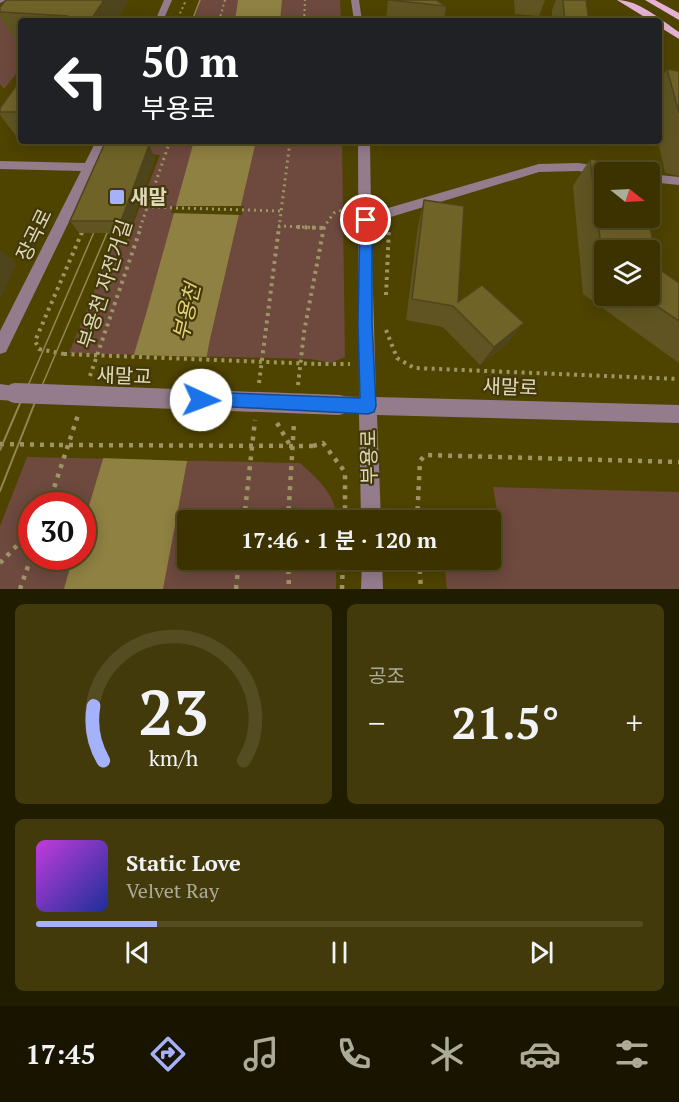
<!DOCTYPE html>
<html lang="ko">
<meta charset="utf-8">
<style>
body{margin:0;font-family:"PT Serif","Noto Sans KR",serif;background:#423a0a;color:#f1f3f6;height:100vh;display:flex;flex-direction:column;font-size:22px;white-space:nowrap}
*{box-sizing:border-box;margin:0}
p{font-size:20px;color:#acaa99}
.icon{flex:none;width:33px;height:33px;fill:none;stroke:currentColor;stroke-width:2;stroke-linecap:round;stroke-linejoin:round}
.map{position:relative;height:589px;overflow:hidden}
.sheet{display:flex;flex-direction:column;gap:15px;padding:15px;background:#201c00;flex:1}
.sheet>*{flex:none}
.top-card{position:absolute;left:18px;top:18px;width:644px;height:126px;border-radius:6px;box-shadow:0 3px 15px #0003,0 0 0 2px #544d22;background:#202124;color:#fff;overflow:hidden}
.needle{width:39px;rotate:108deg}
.buttons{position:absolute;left:594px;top:162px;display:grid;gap:12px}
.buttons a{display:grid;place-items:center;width:66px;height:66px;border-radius:6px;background:#3b3200;box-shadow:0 3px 15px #0003,0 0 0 2px #544d22;font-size:30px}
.speed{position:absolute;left:18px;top:492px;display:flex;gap:12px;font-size:30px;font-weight:700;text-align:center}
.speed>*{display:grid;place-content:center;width:78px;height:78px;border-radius:50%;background:#3b3200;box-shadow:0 3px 15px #0003,0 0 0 2px #544d22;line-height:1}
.speed .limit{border:9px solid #d22;background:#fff;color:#111}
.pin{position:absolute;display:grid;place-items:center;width:51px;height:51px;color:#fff;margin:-26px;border:3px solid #fff;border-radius:50%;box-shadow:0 2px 6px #0007}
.me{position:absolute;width:66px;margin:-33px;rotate:92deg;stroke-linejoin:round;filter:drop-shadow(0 0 4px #0008)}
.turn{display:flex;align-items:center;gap:21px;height:126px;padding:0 24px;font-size:27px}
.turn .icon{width:78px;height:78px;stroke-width:2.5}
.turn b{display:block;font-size:42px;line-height:51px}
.big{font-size:45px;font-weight:600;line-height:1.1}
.sheet .card{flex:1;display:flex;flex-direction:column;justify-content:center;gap:9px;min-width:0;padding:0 21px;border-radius:9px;background:#423a0a}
.sheet .dial{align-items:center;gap:0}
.dial svg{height:156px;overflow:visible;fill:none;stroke:#544d22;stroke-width:7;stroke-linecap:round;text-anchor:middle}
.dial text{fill:#f1f3f6;stroke:none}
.song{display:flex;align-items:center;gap:18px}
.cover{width:72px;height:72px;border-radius:9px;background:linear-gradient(135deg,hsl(290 70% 55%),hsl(230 70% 35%))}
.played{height:6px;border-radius:3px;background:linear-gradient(90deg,#a6b1fc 20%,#544d22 20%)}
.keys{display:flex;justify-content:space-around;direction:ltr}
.heat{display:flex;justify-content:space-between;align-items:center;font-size:33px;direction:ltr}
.sheet .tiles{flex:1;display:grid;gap:15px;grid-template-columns:1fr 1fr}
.card:last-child{grid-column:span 2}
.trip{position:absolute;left:177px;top:510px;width:324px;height:60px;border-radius:6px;background:#3b3200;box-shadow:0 3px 15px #0003,0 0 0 2px #544d22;font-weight:600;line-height:60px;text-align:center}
.menu{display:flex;height:96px;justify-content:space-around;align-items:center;background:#181400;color:#acaa99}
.menu .icon{width:42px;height:42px}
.menu .current{color:#a6b1fc}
.menu b{font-size:27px;color:#f1f3f6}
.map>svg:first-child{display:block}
.green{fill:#6d493e;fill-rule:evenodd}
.water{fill:#8f8142}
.pier{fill:#4f4300}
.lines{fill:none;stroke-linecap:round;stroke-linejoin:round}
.path-far3{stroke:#9e9566;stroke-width:2;stroke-dasharray:2 3;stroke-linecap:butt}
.path-far2{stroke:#9e9566;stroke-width:3;stroke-dasharray:2 4;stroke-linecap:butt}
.path-far1{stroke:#9e9566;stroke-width:4;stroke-dasharray:3 4.5;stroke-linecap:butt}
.path{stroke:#9e9566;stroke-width:4.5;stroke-dasharray:4 6;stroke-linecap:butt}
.minor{fill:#947c8d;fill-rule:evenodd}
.major{fill:#e4b2d5;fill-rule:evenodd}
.tram-far1{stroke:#908754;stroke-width:1.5}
.tram{stroke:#908754;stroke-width:2}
.path-bridge-far1{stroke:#9e9566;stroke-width:4;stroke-dasharray:3 4.5;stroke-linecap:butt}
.path-bridge{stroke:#9e9566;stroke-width:4.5;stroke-dasharray:4 6;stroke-linecap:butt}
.minor-bridge{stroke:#947c8d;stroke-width:20}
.wall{fill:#605522;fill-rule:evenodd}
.shaded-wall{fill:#4e451c}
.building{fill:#706328;stroke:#4e451c;stroke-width:1.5}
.route{fill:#1a73e8;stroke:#114b97;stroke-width:1.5}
.poi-dot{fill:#a6b1fc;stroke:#423809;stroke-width:2}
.labels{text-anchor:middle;stroke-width:4.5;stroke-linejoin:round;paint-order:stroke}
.poi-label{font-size:20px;font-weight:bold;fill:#dfd9bb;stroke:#423809;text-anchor:start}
.street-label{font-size:20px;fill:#dfd9bb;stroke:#423809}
.water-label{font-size:21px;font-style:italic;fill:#e7d376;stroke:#423809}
</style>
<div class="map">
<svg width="679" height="589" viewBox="0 0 679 589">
<rect width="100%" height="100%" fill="#4f4300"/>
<!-- green -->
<path class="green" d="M200 0H340L341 21H194Z
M0 15 21 21V68L4 89 0 84Z
M146 141H342L345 357 331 363 310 359 69 353 113 245H125L160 155 142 153Z
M27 457 300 463C318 479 337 496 337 520H188V560H336V589H0V526ZM32 506H82V556H32Z
M493 487 679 492V589H447L444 560H490L491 522H499Z"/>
<!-- water -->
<path class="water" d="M238 0H282L280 21H235Z
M194 141H256L210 339 163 589H64L73 557 82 556 83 526 146 314Z"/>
<!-- pier -->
<path class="pier" d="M173 206H244L242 215 171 213Z
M131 355 210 357 190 461 100 458Z"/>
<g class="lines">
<!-- path-far3 -->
<path class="path-far3" d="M178 18 186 0
M219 21 225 0
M304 21 305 0"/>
<!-- path-far2 -->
<path class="path-far2" d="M119 149 123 141
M146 207 280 211
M278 226 323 228
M140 228 170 141
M279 228 290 141
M323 228 334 213 350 207"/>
<!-- path-far1 -->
<path class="path-far1" d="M297 227 323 228
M386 295 389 228
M386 330 397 358 414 368 679 379
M64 354 39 349 35 341 83 230
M318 364H350
M90 376 141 227
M259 383 279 227
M298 385 304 332 324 227"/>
<!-- path -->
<path class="path" d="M277 423 291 447
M0 444 59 445
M313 446 323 443 345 472V520
M48 506 78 415
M244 520 255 420
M288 520 294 423
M417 520 420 461 425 455 679 462
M288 560 289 589
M419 560 421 589
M0 563 32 530
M20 589 32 555
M236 589 239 560
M342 589 343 560"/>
<!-- minor -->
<path class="minor" d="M0 0H7L0 3Z
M164 0H172L163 21H155Z
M351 0H359L362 21H354Z
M658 70 679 81V88L658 78Z
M96 141H108L6 352 0 354V331L81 171 0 169V161L85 163Z
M358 141H370L371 213 539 164 578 163 613 168 619 172H604V175L578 171 539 172 371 223 376 397 679 405V423L377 415 381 520H361L359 414 333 411 330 405 333 399 339 396 359 397Z
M650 174 679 177V185L650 182Z
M0 384 21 387 24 393 21 399 15 401 0 400Z
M362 560H382L383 589H361Z"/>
<!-- major -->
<path class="major" d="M617 0C639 0 661 20 679 32V39L658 26V21H651Z
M645 0H655L679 13V20Z"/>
<!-- tram-far1 -->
<path class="tram-far1" d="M192 21 200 0
M138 162 146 141
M27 388 100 218
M41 388 113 219"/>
<!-- tram -->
<path class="tram" d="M0 450 27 387
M0 491 41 387"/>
<!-- path-bridge-far1 -->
<path class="path-bridge-far1" d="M64 354 318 364"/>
<!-- path-bridge -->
<path class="path-bridge" d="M59 445 313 446"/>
<!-- minor-bridge -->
<path class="minor-bridge" d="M15 393 339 405"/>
</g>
<!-- wall -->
<path class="wall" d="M6 0H129L116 21H21V36L11 35 0 17V7Z
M388 0 446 6 444 21H386Z
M514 0H545L539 16 515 14Z
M556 0H586L589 21H552V10Z
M667 69 679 71V176L665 173 658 141V82Z
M21 79V136H16L0 115V108Z
M149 145 155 158 128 233H79L70 221Z
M590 159 659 269 679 283V363L583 294 573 186ZM604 250 650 296H604Z
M424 200 458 302 508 343 480 365 443 327 406 320 418 226Z"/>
<!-- shaded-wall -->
<path class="shaded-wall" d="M104 0H129L116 21H90Z
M149 145 155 158 128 233 121 221Z
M1 250 17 264 0 299V252Z
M524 323 508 343 480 365 494 347Z"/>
<!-- building -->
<path class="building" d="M6 0H104L90 21H63L67 16 0 12V7Z
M388 0H436L446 6Z
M563 0H586L589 21H565Z
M667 69 679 71V113Z
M21 79V112H0V108Z
M104 145H149L121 221H70Z
M590 159 637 166 639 172H604V218H648L659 269 679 283V321L642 296H650V250H604V270Z
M424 200 464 206 458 302 482 285 524 323 494 347 453 306 412 299Z"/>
<!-- route -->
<path class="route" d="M366 216 372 220V323L376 406 374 412 368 414 195 405 193 400 195 394 201 392 360 398 358 323 360 220Z"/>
<!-- markers -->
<rect class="poi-dot" x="109" y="189" width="16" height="16" rx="3"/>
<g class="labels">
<!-- poi labels -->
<g class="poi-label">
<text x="130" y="204">새말</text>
</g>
<!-- street labels -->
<g class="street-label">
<text transform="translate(34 235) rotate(-64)" y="7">장곡로</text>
<text transform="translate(105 284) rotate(-72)" y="7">부용천 자전거길</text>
<text transform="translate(124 376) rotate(2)" y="7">새말교</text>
<text transform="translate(510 387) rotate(2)" y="7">새말로</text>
<text transform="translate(369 457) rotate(-91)" y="7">부용로</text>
</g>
<!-- water labels -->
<g class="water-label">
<text transform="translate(187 312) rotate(-77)" y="7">부용천</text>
</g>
</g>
</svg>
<div class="buttons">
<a><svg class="needle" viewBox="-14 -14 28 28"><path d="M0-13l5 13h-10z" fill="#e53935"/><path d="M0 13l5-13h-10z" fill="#acaa99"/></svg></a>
<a><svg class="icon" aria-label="layers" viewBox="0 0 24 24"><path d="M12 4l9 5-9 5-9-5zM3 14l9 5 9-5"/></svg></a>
</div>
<div class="speed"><div class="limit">30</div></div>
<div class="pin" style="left:366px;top:220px;background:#d93025"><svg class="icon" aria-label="arrive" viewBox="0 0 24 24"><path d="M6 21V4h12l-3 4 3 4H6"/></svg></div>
<svg class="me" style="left:201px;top:400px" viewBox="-20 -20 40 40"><circle r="19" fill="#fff"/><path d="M0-13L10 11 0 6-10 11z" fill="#1a73e8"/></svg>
<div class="trip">17:46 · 1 분 · 120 m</div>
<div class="top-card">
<div class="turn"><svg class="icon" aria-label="left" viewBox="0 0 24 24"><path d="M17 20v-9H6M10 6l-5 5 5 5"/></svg><div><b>50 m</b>부용로</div></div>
</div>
</div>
<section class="sheet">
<div class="tiles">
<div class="card dial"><svg viewBox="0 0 100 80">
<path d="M14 69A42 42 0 1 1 86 69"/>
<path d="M14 69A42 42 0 0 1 9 41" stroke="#a6b1fc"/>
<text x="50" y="56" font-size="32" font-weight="700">23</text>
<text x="50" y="72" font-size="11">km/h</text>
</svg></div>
<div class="card"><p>공조</p>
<div class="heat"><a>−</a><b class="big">21.5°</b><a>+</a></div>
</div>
<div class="card">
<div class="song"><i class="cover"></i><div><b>Static Love</b><p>Velvet Ray</p></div></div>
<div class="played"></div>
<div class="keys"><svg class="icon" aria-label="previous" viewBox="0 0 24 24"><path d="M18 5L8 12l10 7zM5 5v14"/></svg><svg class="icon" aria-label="pause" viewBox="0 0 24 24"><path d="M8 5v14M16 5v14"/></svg><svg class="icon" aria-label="next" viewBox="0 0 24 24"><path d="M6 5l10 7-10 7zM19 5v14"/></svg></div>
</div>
</div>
</section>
<nav class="menu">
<b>17:45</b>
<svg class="icon current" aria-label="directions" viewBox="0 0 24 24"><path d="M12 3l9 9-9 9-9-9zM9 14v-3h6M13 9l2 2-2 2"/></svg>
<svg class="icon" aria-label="music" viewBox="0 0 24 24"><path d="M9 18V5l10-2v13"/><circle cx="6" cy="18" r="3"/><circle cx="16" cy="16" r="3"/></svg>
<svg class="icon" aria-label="phone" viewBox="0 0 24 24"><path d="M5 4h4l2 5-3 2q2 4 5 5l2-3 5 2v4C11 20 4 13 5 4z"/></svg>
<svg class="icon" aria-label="climate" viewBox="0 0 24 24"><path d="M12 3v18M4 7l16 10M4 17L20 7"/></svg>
<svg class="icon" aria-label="car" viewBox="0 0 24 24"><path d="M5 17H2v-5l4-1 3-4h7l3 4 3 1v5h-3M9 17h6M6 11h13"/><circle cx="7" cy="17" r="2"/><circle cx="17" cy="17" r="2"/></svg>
<svg class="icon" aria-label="filters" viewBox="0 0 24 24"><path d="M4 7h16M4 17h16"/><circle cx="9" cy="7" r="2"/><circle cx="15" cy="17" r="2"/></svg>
</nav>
